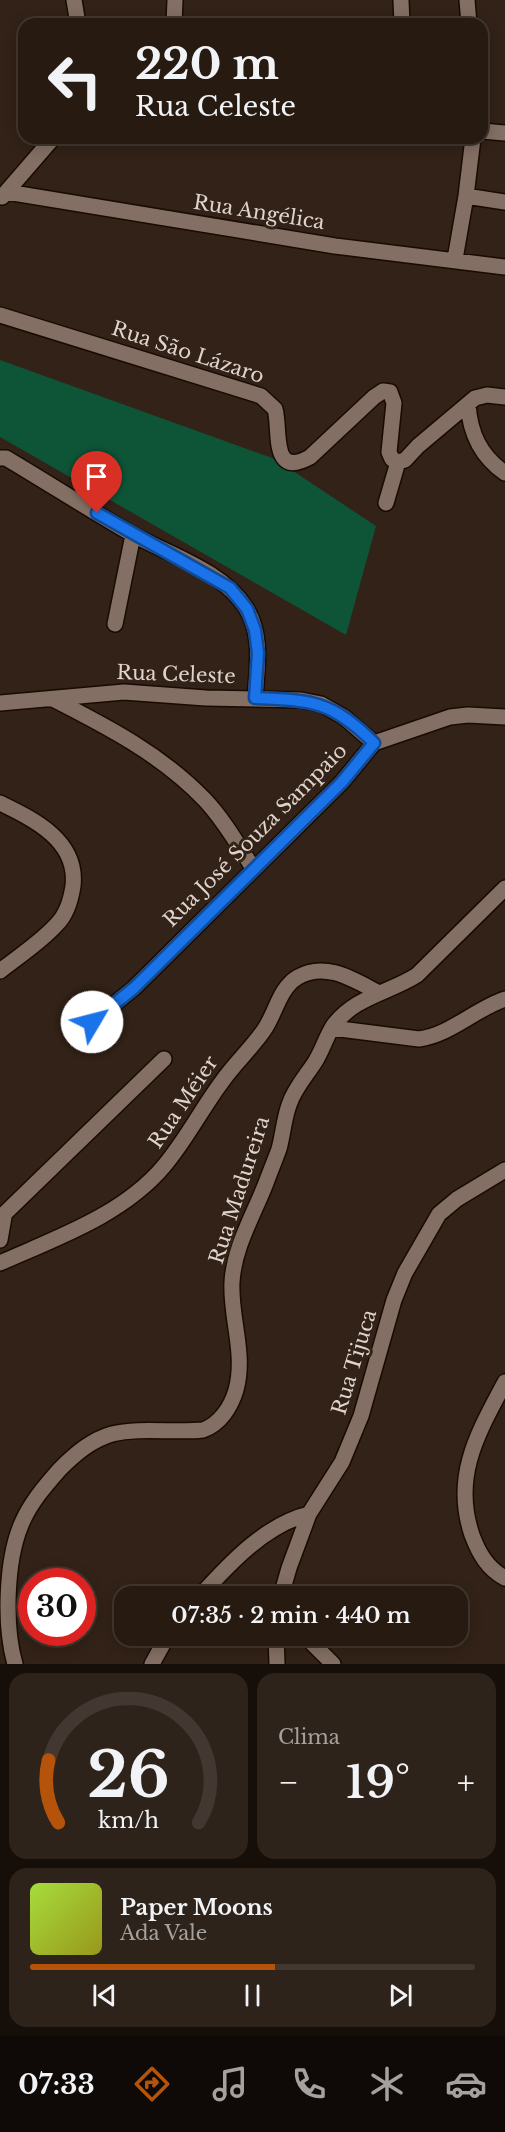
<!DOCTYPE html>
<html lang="pt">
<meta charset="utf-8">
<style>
body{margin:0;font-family:"Libre Baskerville",serif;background:#2e231a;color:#f1f3f6;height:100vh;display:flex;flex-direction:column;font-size:22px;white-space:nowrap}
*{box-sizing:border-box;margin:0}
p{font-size:20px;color:#a4a19f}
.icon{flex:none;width:33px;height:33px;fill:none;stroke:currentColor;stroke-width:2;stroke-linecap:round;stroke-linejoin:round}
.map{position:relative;height:1664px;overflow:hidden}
.sheet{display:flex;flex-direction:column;gap:9px;padding:9px;background:#150e09;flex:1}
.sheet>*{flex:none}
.guide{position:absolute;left:18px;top:18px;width:470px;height:126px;border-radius:18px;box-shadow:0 3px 15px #0003,0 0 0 2px #423831;background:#261a11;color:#f1f3f6;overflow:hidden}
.speed{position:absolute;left:18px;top:1568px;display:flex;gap:12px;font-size:30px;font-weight:700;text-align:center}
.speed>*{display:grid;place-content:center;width:78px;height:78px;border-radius:50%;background:#261a11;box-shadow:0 3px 15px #0003,0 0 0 2px #423831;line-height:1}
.speed .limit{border:9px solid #d22;background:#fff;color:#111}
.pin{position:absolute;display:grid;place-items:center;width:51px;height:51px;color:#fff;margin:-62px -26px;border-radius:50% 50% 50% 0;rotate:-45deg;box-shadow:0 0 6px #0007}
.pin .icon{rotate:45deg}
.me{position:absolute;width:66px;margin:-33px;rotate:53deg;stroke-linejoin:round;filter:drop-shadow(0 0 4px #0008)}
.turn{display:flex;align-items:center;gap:21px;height:126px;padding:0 18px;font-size:27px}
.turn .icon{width:78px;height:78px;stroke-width:2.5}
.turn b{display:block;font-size:42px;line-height:51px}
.big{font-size:45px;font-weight:600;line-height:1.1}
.sheet .card{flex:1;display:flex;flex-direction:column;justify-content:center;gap:9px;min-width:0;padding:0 21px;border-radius:18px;background:#2e231a}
.sheet .dial{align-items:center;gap:0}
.dial svg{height:156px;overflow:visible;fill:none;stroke:#423831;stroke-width:7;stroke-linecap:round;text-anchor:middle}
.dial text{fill:#f1f3f6;stroke:none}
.song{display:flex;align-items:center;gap:18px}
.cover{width:72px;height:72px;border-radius:9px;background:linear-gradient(135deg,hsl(80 70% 55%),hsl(60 70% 35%))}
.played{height:6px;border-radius:3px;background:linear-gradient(90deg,#b45309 55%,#423831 55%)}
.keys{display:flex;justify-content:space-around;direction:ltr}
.heat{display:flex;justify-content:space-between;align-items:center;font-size:33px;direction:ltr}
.sheet .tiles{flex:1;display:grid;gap:9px;grid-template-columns:1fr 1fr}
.card:last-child{grid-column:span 2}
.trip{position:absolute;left:114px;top:1586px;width:354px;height:60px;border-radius:18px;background:#261a11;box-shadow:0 3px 15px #0003,0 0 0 2px #423831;font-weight:600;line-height:60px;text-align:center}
.dock{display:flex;height:96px;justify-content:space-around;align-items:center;background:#0f0a07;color:#a4a19f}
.dock .icon{width:42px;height:42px}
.dock .active{color:#b45309}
.dock b{font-size:27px;color:#f1f3f6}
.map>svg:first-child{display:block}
.green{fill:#0e5538}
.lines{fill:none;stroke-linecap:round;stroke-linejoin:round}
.minor-casing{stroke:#190b03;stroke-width:18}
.minor{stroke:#836f63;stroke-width:15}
.route-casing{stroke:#114b97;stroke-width:15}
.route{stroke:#1a73e8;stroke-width:10}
.labels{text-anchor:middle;stroke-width:6;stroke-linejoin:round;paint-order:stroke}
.street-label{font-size:20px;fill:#dfd4cd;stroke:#322217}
</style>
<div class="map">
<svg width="505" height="1664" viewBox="0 0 505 1664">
<rect width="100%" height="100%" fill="#322217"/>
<!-- green -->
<path class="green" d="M0 360 275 459 376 526 346 635 0 437Z"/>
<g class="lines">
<!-- minor casing -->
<g class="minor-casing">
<path id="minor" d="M74 0 78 24
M401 0 402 24
M467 0 469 24
M174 24 175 0
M482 131 505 133
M7 192 335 246 505 267
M466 196 505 202
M2 197 53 138
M455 259 466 196 473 138
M0 315 261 396 275 409C281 430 270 479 310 457L374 397 383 391 390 392 394 403 389 452 392 459 398 462 386 503
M468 404C470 433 480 456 505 473
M0 458H6C48 483 90 510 132 534 169 555 222 570 246 608 263 635 257 668 255 698
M398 462 405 460 418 446 475 398 487 395 505 397
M115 624 133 535
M53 699C108 727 162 755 205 800 224 820 238 845 253 868
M0 703 124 692 206 698 301 700 321 704 344 717 374 743
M0 803C35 820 78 841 73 886 71 899 66 915 57 924 41 942 19 956 0 971
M92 1022 134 988 342 782 374 743 450 717 468 715 505 717
M332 1028 419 1039C450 1035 475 1009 505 999
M0 1218 164 1059
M0 1240 4 1217
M0 1263C56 1238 123 1215 164 1166 186 1140 201 1110 221 1083 234 1064 251 1049 264 1030 276 1013 279 988 298 977 326 961 354 980 379 993
M505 1382C478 1433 452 1476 472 1535 479 1554 488 1569 505 1578
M200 1596C229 1564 266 1524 309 1514
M281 1596 289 1568 309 1514 342 1462 361 1416 394 1300 405 1273 439 1214 457 1199 505 1170
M276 1635 277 1664
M304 1635 333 1664
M15 1664C4 1626 6 1561 21 1525 30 1503 45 1486 60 1469 75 1454 91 1440 112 1434 140 1427 174 1433 203 1430 220 1424 231 1407 236 1390 246 1354 230 1317 232 1282 234 1247 254 1214 266 1183 270 1172 275 1160 279 1149 283 1134 284 1119 289 1105 294 1089 306 1076 315 1062 322 1051 326 1037 333 1026 354 997 389 993 417 975L505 888
M152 1664 168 1635"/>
</g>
<!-- minor -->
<use href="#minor" class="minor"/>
</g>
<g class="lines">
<!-- route casing -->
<g class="route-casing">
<path id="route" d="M92 1022 134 988 342 782 374 743C332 701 312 700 255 698L258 653 255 630 247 609 230 588 97 513"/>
</g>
<!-- route -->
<use href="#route" class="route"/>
</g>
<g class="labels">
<!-- street labels -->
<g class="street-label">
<text transform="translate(259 212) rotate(9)" y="7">Rua Angélica</text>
<text transform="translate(188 352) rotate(18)" y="7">Rua São Lázaro</text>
<text transform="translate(176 674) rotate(2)" y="7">Rua Celeste</text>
<text transform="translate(255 835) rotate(-45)" y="7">Rua José Souza Sampaio</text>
<text transform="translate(183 1102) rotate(-56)" y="7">Rua Méier</text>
<text transform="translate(239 1190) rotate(-72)" y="7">Rua Madureira</text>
<text transform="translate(354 1362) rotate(-73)" y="7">Rua Tijuca</text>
</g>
</g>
</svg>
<div class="speed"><div class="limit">30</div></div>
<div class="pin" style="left:97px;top:513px;background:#d93025"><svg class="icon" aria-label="arrive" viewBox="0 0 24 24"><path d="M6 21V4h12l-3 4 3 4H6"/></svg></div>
<svg class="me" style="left:92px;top:1022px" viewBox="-20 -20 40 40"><circle r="19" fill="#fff"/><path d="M0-13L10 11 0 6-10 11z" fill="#1a73e8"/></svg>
<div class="trip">07:35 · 2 min · 440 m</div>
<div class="guide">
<div class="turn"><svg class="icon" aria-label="left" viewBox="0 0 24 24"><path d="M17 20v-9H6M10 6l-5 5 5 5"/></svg><div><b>220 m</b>Rua Celeste</div></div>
</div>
</div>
<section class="sheet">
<div class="tiles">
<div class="card dial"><svg viewBox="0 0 100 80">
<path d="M14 69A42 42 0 1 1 86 69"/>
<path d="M14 69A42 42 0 0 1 9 37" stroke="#b45309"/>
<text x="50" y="56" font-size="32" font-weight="700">26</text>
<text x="50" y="72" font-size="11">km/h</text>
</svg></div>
<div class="card"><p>Clima</p>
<div class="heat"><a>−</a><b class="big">19°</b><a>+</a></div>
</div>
<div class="card">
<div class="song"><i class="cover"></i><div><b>Paper Moons</b><p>Ada Vale</p></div></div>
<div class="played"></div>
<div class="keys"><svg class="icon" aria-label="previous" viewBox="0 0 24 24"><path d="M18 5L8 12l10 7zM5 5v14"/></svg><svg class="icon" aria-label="pause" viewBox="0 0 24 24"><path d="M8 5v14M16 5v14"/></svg><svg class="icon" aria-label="next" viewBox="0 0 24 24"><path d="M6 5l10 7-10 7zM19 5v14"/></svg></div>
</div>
</div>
</section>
<nav class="dock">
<b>07:33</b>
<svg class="icon active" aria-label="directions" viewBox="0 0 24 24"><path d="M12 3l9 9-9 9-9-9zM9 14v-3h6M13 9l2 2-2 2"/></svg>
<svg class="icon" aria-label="music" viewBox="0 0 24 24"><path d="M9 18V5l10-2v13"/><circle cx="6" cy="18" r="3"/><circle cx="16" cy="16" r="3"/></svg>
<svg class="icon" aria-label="phone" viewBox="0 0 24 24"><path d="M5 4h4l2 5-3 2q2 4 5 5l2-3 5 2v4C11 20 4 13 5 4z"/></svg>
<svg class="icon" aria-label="climate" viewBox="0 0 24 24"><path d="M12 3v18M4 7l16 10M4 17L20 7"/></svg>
<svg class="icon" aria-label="car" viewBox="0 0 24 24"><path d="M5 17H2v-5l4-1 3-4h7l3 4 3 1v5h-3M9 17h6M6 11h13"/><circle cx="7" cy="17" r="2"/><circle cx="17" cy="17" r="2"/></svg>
</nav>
